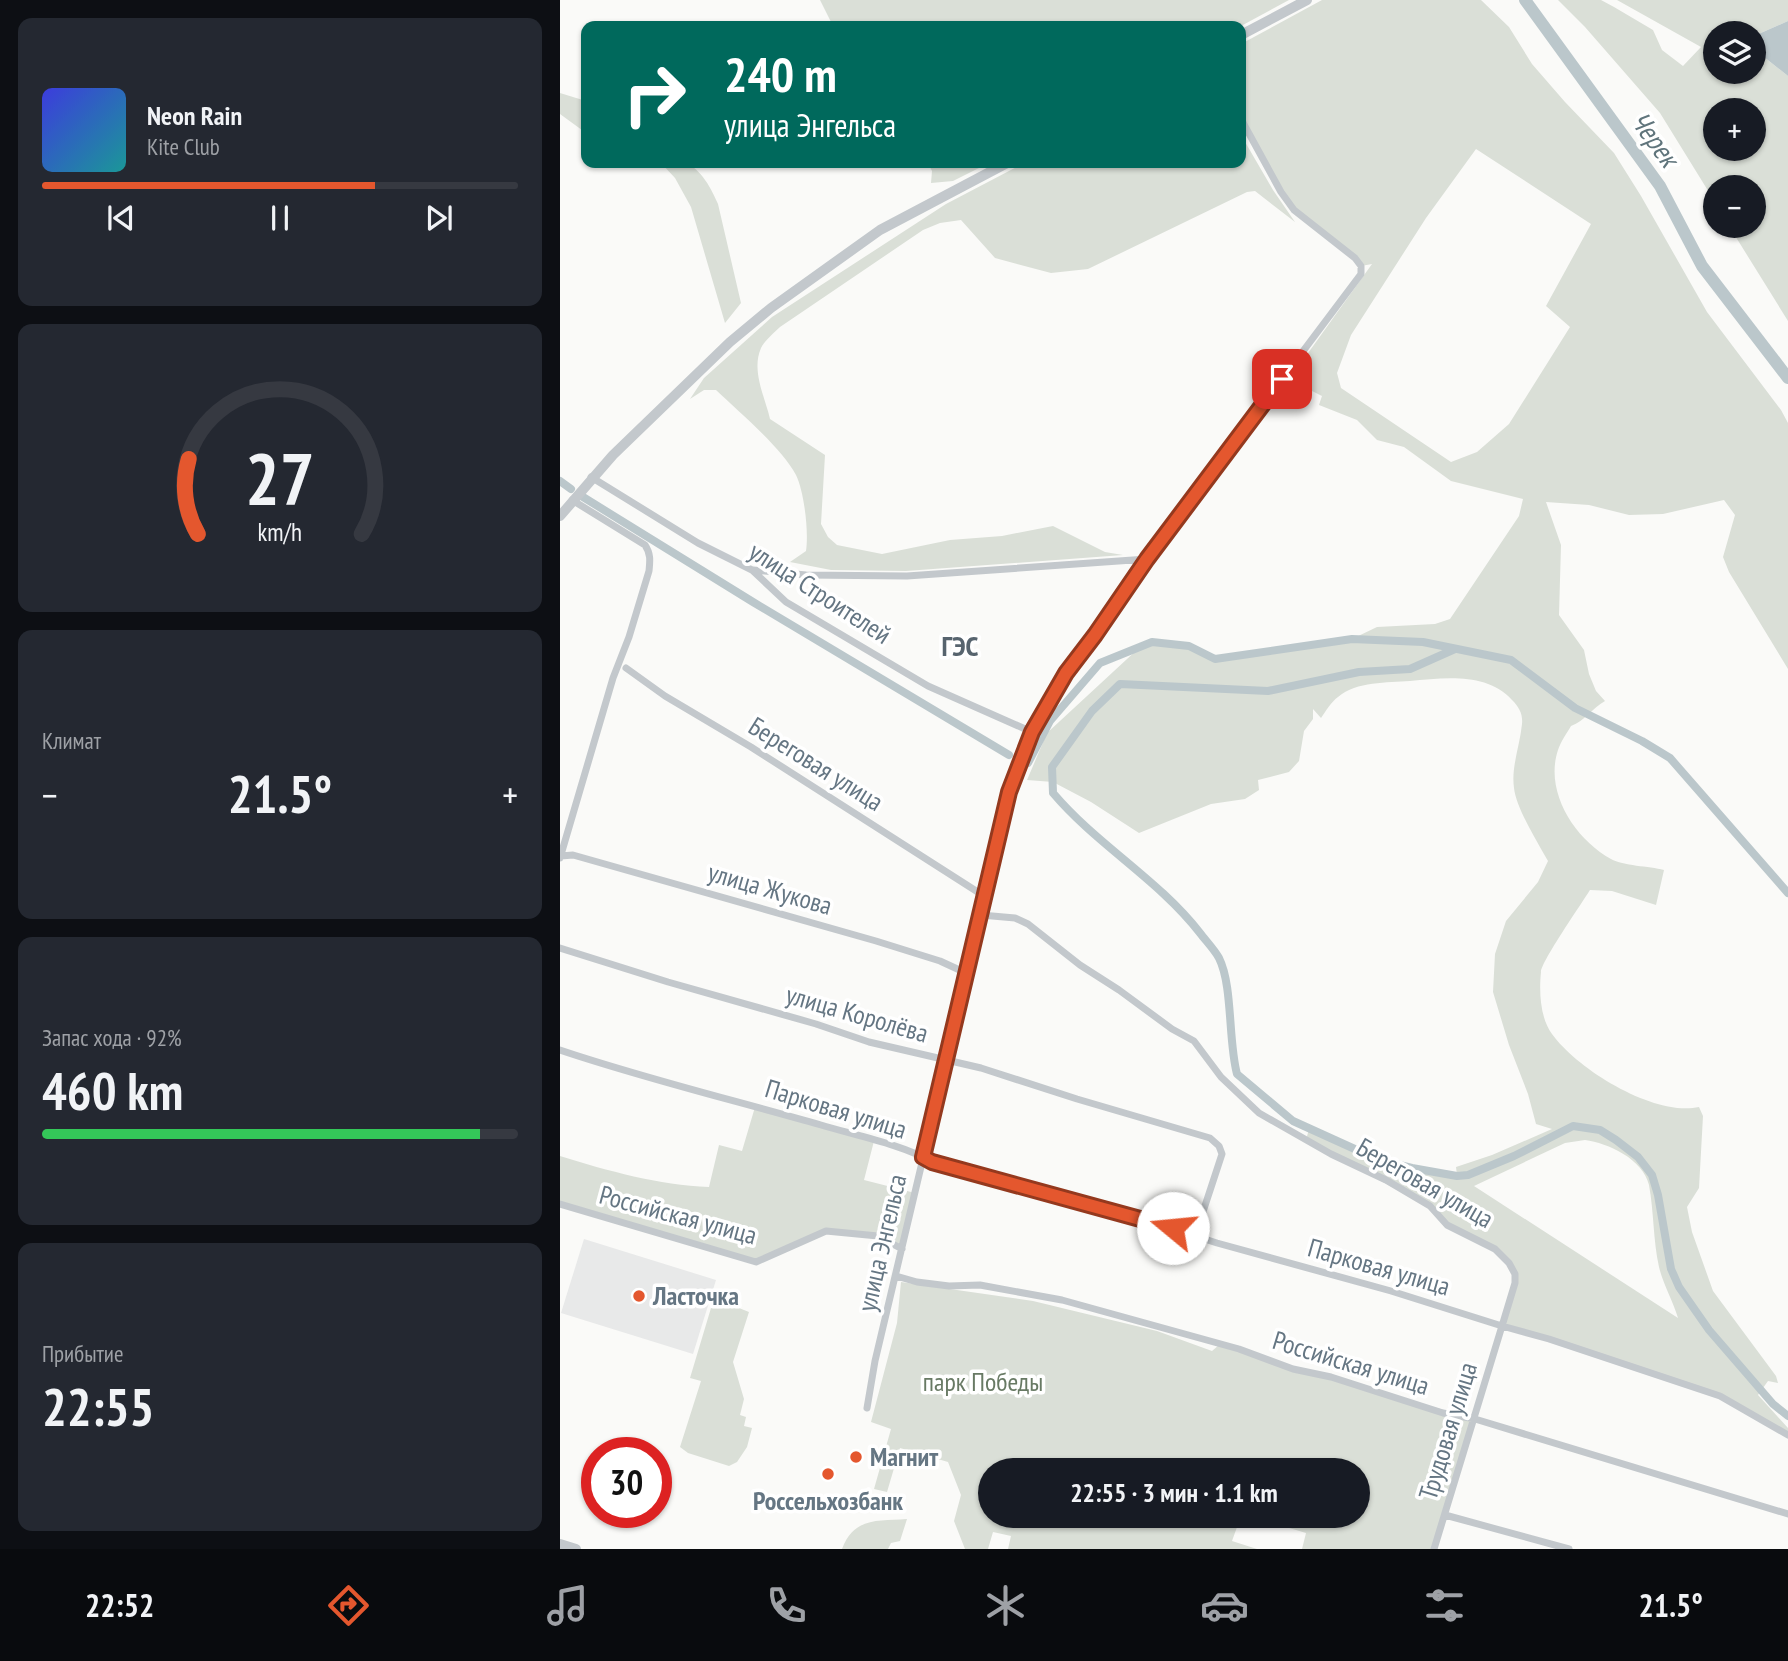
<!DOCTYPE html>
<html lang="ru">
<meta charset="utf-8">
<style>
body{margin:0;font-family:"PT Sans Narrow",sans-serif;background:#242831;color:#f1f3f6;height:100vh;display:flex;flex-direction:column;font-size:26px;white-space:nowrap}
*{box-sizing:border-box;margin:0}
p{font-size:23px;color:#9ea1a6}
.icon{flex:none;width:38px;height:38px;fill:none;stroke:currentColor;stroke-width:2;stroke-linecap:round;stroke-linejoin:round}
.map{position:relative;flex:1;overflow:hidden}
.drawer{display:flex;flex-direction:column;gap:18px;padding:18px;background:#0d0f14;width:560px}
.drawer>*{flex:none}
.top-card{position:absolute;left:21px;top:21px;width:665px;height:147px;border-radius:14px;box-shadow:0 2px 5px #0004;background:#00695c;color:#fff;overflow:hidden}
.buttons{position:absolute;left:1143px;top:21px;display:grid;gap:14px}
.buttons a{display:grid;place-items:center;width:63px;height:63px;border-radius:50%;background:#171b24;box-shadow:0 2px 5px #0004;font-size:35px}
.speed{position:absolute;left:21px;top:1437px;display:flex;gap:14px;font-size:35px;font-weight:700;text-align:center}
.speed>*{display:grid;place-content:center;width:91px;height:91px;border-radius:50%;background:#171b24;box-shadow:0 2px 5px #0004;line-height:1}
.speed .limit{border:10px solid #d22;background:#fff;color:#111}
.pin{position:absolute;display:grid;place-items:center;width:60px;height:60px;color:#fff;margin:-30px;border-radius:14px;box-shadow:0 4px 10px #0006}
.me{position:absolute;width:77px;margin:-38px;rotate:287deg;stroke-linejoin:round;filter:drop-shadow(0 0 5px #0008)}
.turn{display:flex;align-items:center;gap:24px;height:147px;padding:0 28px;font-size:32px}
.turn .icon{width:91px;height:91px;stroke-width:2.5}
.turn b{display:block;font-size:49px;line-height:60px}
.big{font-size:52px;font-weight:700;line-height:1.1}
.drawer .card{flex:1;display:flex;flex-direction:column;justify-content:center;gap:10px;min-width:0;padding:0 24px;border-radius:14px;background:#242831}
.drawer .dial{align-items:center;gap:0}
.dial svg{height:182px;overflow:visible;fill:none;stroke:#363941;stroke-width:7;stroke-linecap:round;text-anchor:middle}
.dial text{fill:#f1f3f6;stroke:none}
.song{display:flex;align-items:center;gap:21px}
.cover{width:84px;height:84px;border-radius:10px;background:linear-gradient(135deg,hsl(240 70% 55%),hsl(180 70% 35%))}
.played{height:7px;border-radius:4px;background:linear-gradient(90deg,#e4572e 70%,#363941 70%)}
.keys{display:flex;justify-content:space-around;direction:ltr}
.heat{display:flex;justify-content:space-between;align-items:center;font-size:38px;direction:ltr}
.charge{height:10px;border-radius:5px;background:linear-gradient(90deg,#34c759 92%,#363941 0)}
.trip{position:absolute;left:418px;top:1458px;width:392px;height:70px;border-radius:35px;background:#171b24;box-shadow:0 2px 5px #0004;font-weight:700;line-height:70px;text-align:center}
.tabs{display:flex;height:112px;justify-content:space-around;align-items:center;background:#090b0e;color:#9ea1a6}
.tabs .icon{width:49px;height:49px}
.tabs .on{color:#e4572e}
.tabs b{font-size:32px;color:#f1f3f6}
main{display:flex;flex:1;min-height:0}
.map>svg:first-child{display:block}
.built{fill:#e8e9e9}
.green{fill:#dadfd7;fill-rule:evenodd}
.water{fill:#bbc7cb}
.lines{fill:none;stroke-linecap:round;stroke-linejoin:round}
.canal{stroke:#bbc7cb;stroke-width:8}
.river{stroke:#bbc7cb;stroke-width:12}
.minor{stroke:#c3c8cc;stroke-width:7}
.tertiary{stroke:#c3c8cc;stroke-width:10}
.route-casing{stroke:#94391e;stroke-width:18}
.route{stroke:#e4572e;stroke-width:12}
.poi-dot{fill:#e4572e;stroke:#fff;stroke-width:2.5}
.labels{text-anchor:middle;stroke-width:7;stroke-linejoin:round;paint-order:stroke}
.street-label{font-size:26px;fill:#657683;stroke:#fff}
.poi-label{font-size:26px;font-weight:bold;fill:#657683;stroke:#fff;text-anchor:start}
.park-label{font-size:26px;fill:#687a64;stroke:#fff}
.water-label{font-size:28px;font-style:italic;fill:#60757c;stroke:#fff}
.neighbourhood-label{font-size:28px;font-weight:bold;fill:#57646e;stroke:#fff}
</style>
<main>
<section class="drawer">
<div class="card">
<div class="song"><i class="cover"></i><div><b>Neon Rain</b><p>Kite Club</p></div></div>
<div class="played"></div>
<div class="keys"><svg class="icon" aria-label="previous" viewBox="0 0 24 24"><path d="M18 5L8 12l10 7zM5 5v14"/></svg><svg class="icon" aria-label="pause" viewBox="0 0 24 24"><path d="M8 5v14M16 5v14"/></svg><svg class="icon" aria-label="next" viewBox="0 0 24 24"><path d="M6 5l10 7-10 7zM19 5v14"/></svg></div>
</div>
<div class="card dial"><svg viewBox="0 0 100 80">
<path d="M14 69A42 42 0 1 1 86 69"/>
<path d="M14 69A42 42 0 0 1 10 36" stroke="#e4572e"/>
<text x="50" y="56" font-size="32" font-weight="700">27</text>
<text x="50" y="72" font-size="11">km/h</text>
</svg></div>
<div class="card"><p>Климат</p>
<div class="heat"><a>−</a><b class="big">21.5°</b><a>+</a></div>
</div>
<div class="card"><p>Запас хода · 92%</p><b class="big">460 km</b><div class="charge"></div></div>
<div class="card"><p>Прибытие</p><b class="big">22:55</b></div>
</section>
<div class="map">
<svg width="1228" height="1549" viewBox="0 0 1228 1549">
<rect width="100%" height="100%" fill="#fafaf8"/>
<!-- built -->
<path class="built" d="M24 1239 156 1280 133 1354 1 1313Z"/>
<!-- green -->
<path class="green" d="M260 0H729L681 26H273Z
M762 0H921L949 27 972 64 1005 102 1054 153 1081 196 1147 312 1221 410 1228 423V669L1169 572 1163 557 1175 515 1164 500 1103 514 1069 515 1029 505 986 502 1001 545 999 615 1024 650 1029 674 1036 691 1045 701C1032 708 1025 721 1011 726 1007 733 1001 741 998 750 984 792 1015 839 1051 859 1063 866 1089 866 1104 870L1096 905 1052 891 1030 890C1022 903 981 962 981 972 979 991 980 1018 992 1034 1018 1070 1095 1117 1139 1107L1143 1116 1139 1188 1127 1207 1132 1232 1153 1291 1216 1376 1218 1383 1208 1381 1198 1395 1228 1428V1435L1160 1396 942 1326 955 1274 942 1255 895 1229 876 1211 746 1140 749 1129 819 1160 852 1168 897 1175 896 1167 932 1155 992 1129 976 1124 968 1094 949 1045 933 992 935 954 946 921 978 882 988 861C978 843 956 808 954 788 951 767 960 745 962 724 963 714 959 707 952 700 927 672 884 678 850 681 827 683 797 681 778 697 771 702 766 711 761 718L753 709V719L744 731 739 761 729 772 698 780 699 790 685 799 651 804 579 833 531 802 493 782 467 780 487 733 580 647 592 642 629 646 655 659 792 639 817 627 875 624 890 619 959 516 963 499 891 481 844 447 817 440 797 420 759 405 762 396 746 388 733 374 812 264 801 266 734 210 681 119V44ZM916 149 1031 224 986 306 1010 327 949 424 917 452 891 462 781 388 777 373 791 335 866 218ZM1025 1140C1048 1143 1083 1159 1089 1185 1094 1212 1093 1240 1099 1267 1103 1284 1113 1301 1118 1318L914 1186 1005 1143Z
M998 0H1041L1054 7 1093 30 1102 50 1123 66 1141 47 1057 0H1228V21L1194 36V33H1155V72H1194V49L1228 76V321L1169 226H1194V187H1155V202L1100 113 1025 27ZM1155 110H1194V149H1155Z
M0 93 26 101V133L0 114Z
M681 135 713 190 735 222 695 191 687 192 528 269 491 273 435 258 401 220 380 223 363 230 220 327C214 333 205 340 201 348 191 371 205 397 210 419L265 455 261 524 268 537 277 545 322 554 390 540 442 536 493 526 545 552 563 555 346 571 271 570 230 562 246 551C249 532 244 491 236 475 221 447 179 412 156 390H144L130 399 144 378 212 317 386 204 464 163H681Z
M101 163C108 163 119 161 125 163 141 168 152 190 158 204L181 303 165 323 131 207 115 178Z
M368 163H429L393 181 371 183 372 171Z
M195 1107 314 1141 304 1180 355 1193 342 1249 318 1236 266 1231 196 1262 0 1204V1156C48 1171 99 1185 149 1187L159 1145 182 1151Z
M341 1282 473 1301 597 1331 652 1351 659 1345 915 1419 874 1549H742L746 1533 689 1516H798V1470H430V1516H681L672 1541 697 1549H448L451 1536 433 1532 428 1549H405L394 1521 401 1495 388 1462 340 1448 327 1492 314 1489 331 1429 311 1422 337 1323Z
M154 1298 189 1312 173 1362 184 1399 180 1415 186 1417 184 1426 192 1428 187 1447 177 1462 169 1466 128 1453 120 1447 141 1381 130 1378Z
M347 1519 340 1541 331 1543 328 1549H282C294 1517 318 1521 347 1519Z"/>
<!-- water -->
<path class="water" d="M1228 21V76L1194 49V36Z"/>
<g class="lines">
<!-- canal -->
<path class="canal" d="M0 481 11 489
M23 497 193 602 449 755
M895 649 850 669 799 672 708 691 560 684 532 711 492 767 493 793C537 845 598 879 640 933 646 941 654 949 659 958 673 986 668 1041 677 1074L733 1121 819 1160 852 1168 897 1176 908 1175 954 1156 1013 1126 1040 1130 1056 1140 1078 1157 1092 1175 1098 1195 1111 1269 1119 1287 1149 1330 1213 1404 1228 1416
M468 763 490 721 540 663 592 642 629 646 655 659 792 639 863 642 951 660 1015 708 1082 741 1110 758 1228 893"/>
<!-- river -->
<path class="river" d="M965 0 1100 186 1142 266 1228 378"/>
<!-- minor -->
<path class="minor" d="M31 477 138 543 192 570 226 602 368 686 472 732
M193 570 246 575 347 576 587 559
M66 668 105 696 191 747 424 896
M1 856 13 855 316 941 380 961 406 973
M0 858 53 678 69 637 89 571C90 561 91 554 85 545L12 500
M421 915 455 918 468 924 520 965 559 990 612 1029 634 1041 661 1077 699 1113 771 1154 826 1180 870 1206 887 1225 935 1249 949 1263 955 1274V1283L942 1326 989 1339 1160 1396 1228 1435
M0 948 108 982 256 1024 309 1042 421 1068 517 1099 650 1138 659 1146 662 1154 638 1227 631 1234
M0 1050C86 1079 174 1100 261 1125 294 1135 344 1145 372 1162L595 1223 657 1243 831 1291 942 1326 874 1549
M0 1204 196 1262 266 1231 318 1236 342 1249
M336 1276 357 1282 389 1286 420 1285 502 1300 679 1349 733 1369 771 1377 883 1413 915 1419 1228 1514
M307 1408 315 1361 454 774 472 732 506 673 535 635 587 559 801 274V266L795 258 734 210 721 192 681 119
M885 1515 1009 1549"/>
<!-- tertiary -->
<path class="tertiary" d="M681 35 747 0
M0 516 53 455 170 342 211 308 320 230 447 163
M0 1544 16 1549"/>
</g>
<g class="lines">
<!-- route casing -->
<g class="route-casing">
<path id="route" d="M613 1228 372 1162 363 1157 449 792 472 732 506 673 535 635 587 559 722 379"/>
</g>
<!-- route -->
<use href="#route" class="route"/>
</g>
<!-- markers -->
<g class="poi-dot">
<circle cx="79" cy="1296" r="7"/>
<circle cx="296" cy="1457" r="7"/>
<circle cx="268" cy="1474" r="7"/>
</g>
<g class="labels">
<!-- street labels -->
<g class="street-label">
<text transform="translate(260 593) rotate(33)" y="9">улица Строителей</text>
<text transform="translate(256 764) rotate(32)" y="9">Береговая улица</text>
<text transform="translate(210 889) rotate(16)" y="9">улица Жукова</text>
<text transform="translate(297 1014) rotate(16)" y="9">улица Королёва</text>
<text transform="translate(276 1109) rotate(17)" y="9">Парковая улица</text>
<text transform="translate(865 1183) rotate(30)" y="9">Береговая улица</text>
<text transform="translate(118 1215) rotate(15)" y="9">Российская улица</text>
<text transform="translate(322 1243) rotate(-77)" y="9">улица Энгельса</text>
<text transform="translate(819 1267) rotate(16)" y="9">Парковая улица</text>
<text transform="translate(791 1363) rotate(17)" y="9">Российская улица</text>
<text transform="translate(888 1431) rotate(-73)" y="9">Трудовая улица</text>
</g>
<!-- poi labels -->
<g class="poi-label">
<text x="93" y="1305">Ласточка</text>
<text x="310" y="1466">Магнит</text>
<text x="268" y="1510" text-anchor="middle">Россельхозбанк</text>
</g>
<!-- park labels -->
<g class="park-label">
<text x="423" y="1391">парк Победы</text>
</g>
<!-- water labels -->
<g class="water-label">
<text transform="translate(1095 139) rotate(54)" y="10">Черек</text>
</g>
<!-- neighbourhood labels -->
<g class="neighbourhood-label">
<text x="400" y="656">ГЭС</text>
</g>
</g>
</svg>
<div class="buttons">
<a><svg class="icon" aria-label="layers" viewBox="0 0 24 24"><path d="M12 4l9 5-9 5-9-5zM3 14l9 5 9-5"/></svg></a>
<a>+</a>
<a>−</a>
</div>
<div class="speed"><div class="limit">30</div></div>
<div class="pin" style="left:722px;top:379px;background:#d93025"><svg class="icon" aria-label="arrive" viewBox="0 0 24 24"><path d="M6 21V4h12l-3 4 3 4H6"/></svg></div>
<svg class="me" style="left:613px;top:1228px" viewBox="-20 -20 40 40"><circle r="19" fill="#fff"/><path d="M0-13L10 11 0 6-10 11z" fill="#e4572e"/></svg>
<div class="trip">22:55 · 3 мин · 1.1 km</div>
<div class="top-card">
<div class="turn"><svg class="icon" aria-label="right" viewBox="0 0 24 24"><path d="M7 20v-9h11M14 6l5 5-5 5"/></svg><div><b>240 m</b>улица Энгельса</div></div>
</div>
</div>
</main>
<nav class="tabs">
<b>22:52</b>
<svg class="icon on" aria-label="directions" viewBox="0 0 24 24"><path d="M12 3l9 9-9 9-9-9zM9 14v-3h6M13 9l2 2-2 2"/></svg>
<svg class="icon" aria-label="music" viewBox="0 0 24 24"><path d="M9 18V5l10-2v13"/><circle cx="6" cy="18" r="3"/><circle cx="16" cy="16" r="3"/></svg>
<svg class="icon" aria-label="phone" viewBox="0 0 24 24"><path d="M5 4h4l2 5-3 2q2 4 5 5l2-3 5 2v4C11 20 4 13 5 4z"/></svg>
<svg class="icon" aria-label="climate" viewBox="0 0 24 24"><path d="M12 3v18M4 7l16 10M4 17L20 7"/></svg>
<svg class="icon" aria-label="car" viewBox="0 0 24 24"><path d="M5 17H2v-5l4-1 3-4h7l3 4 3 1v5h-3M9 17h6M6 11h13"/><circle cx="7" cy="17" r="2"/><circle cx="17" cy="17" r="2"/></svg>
<svg class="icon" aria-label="filters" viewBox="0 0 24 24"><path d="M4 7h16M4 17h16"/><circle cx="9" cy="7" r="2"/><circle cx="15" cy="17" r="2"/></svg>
<b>21.5°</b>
</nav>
